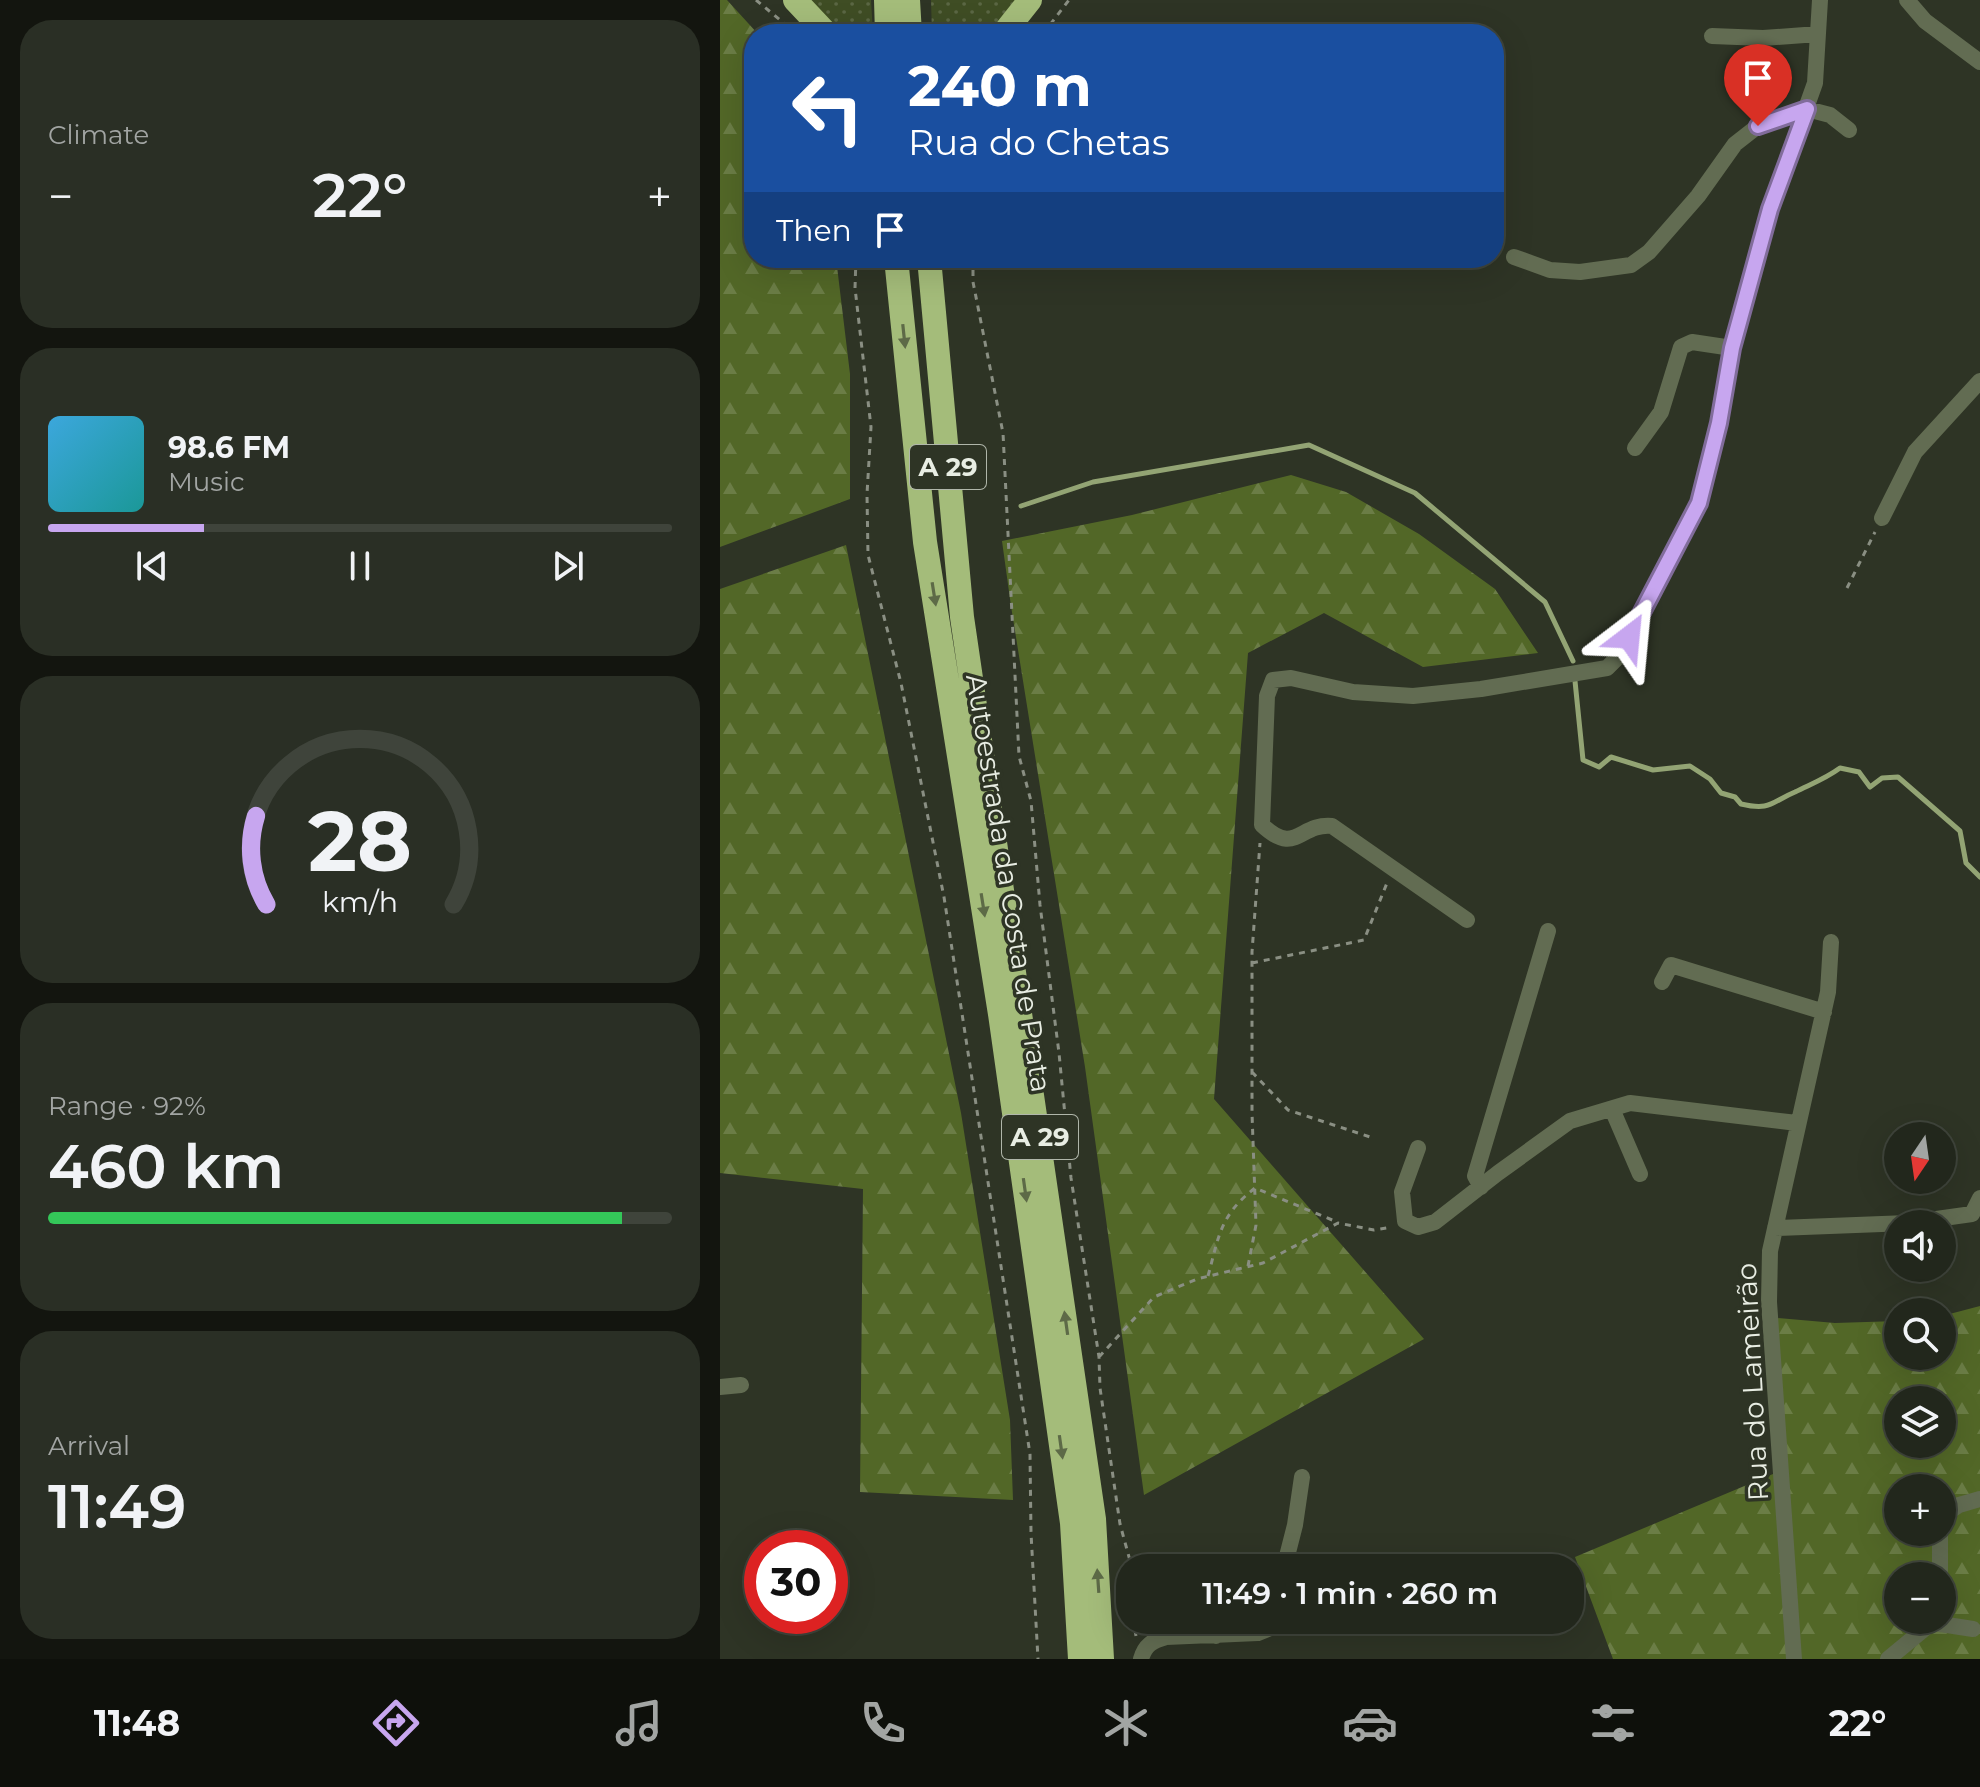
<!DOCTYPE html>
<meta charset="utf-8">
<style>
body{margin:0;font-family:Montserrat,sans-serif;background:#2a2f25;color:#f1f3f6;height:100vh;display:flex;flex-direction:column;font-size:30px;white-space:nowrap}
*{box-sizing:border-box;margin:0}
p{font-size:26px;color:#a2a5a3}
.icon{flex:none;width:44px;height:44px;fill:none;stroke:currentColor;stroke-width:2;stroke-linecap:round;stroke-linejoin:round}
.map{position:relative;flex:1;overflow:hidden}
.panel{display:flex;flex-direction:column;gap:20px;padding:20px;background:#13150f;width:720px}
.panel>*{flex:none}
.top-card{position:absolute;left:24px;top:24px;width:760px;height:244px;border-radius:32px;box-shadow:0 8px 32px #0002,0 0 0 2px #3f443b;background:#1a4fa0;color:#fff;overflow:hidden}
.needle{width:52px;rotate:193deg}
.fabs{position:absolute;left:1164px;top:1122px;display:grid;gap:16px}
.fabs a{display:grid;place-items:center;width:72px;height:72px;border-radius:50%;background:#22271c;box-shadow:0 8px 32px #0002,0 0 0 2px #3f443b;font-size:40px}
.speed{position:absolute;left:24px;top:1530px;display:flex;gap:16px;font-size:40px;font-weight:700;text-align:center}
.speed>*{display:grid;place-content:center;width:104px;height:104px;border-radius:50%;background:#22271c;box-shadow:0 8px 32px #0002,0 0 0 2px #3f443b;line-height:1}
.speed .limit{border:12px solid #d22;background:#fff;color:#111}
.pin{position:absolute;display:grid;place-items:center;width:68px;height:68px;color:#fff;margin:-82px -34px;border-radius:50% 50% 50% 0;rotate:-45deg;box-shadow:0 0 8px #0007}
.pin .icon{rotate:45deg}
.me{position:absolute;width:88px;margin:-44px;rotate:29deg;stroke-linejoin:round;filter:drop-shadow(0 0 6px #0008)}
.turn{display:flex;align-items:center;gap:28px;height:168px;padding:0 32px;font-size:36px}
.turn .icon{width:104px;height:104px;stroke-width:2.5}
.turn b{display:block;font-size:56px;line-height:68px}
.then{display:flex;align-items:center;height:76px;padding:0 32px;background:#0003;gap:16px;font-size:30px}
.big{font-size:60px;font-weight:600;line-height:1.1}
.panel .card{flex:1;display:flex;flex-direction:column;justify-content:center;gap:12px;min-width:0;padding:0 28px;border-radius:32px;background:#2a2f25}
.panel .dial{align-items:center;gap:0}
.dial svg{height:208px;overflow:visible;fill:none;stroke:#3f443b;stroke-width:7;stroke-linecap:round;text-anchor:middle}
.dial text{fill:#f1f3f6;stroke:none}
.song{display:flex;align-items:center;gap:24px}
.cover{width:96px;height:96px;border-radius:12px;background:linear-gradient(135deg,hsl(200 70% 55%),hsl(180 70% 35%))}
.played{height:8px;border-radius:4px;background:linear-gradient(90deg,#c7a6ef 25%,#3f443b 25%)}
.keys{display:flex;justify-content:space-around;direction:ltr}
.heat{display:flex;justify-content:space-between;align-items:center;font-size:44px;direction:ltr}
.charge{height:12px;border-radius:6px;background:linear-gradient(90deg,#34c759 92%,#3f443b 0)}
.trip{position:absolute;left:396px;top:1554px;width:468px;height:80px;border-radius:32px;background:#22271c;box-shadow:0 8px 32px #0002,0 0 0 2px #3f443b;font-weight:600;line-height:80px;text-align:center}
.tabs{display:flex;height:128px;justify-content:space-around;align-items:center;background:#0e100b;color:#a2a5a3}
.tabs .icon{width:56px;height:56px}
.tabs .on{color:#c7a6ef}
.tabs b{font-size:36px;color:#f1f3f6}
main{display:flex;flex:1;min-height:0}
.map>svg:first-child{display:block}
.grass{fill:url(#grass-dots)}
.forest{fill:url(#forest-firs);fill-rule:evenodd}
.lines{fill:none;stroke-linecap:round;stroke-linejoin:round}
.stream{stroke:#93a474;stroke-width:5}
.path{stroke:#8a8f83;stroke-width:3;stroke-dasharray:6 6;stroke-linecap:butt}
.minor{stroke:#626c52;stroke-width:16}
.highway{stroke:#a4bc7a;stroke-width:24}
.oneway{fill:#5d6a47}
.route-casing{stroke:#816c9b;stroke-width:20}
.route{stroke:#c7a6ef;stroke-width:14}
.labels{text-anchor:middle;stroke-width:7;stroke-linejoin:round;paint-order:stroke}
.shield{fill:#2e3425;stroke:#b0b6aa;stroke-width:2}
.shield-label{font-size:26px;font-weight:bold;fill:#e8ede3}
.street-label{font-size:28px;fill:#e8ede3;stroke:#2e3425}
</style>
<main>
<section class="panel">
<div class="card"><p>Climate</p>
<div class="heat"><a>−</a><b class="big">22°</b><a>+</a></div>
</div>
<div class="card">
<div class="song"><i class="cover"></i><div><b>98.6 FM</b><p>Music</p></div></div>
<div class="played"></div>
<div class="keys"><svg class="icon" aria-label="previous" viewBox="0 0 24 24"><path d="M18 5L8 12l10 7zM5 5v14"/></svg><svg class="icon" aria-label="pause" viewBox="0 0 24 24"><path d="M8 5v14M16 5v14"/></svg><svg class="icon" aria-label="next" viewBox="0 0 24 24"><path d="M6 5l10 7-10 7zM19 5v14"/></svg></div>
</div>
<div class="card dial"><svg viewBox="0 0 100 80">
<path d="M14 69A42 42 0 1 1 86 69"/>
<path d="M14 69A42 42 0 0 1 10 35" stroke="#c7a6ef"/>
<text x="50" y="56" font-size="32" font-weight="700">28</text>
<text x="50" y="72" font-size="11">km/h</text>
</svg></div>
<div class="card"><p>Range · 92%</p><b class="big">460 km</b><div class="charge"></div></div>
<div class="card"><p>Arrival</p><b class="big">11:49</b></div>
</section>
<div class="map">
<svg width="1260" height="1659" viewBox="0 0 1260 1659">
<defs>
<pattern id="grass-dots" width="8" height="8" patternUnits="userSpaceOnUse" patternTransform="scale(2)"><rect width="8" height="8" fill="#3f4d24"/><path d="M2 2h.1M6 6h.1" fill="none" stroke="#5b6744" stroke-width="1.8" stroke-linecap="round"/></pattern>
<pattern id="forest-firs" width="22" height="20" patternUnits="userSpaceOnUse" patternTransform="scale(2)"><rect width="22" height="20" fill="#526727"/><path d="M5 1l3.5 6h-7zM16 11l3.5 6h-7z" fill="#6b7d46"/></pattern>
</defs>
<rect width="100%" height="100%" fill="#2e3425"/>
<!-- grass -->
<path class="grass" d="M88 0H151L153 34H118Z
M211 0H299L274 34H212Z"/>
<!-- forest -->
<path class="forest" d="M0 0H7L38 34H34V258H116L130 374V499L0 547Z
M571 475 626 492 699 534 775 589 818 653 703 667 604 613 528 653 494 1099 704 1339 424 1495 365 1067 291 606 282 541 412 515Z
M126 545 241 1113 290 1420 293 1500 140 1492 143 1189 0 1173V589Z
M1260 1306V1659H893L855 1557 1053 1474 1057 1318 1115 1323 1178 1321V1356H1222V1316ZM1178 1400H1222V1444H1178ZM1178 1488H1222V1532H1178ZM1178 1576H1222V1620H1178Z"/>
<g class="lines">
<!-- stream -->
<path class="stream" d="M301 506 373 482 589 445 695 493 825 602 853 661
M855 681 863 760 879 767 891 757 933 770 970 766 990 779 1001 793 1015 797 1021 804C1051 811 1051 802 1075 792 1091 784 1105 779 1120 768L1139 772 1150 787 1162 778 1178 777 1240 831 1246 863 1260 877"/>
<!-- path -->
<path class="path" d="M36 0 77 34
M323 34 349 0
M136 258 135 288 151 427 147 494 148 555 181 683 224 897 310 1454 311 1533 318 1659
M253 258V282L283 433 299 756 311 801 320 905 339 1053 351 1178 379 1357 380 1388 400 1524 412 1568
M1127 588 1155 532
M532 963 644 940 667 883
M532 1072 568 1110 653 1138
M528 1266 536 1225 532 1113V952L540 843
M488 1276C499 1236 500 1215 535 1188L617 1222
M379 1357 434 1297 477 1279 543 1263 618 1223 654 1230 672 1227
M413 1620 416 1636"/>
<!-- minor -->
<path class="minor" d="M1187 0 1205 21 1260 62
M992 36 1043 38 1098 34
M794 257 830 270 860 272 911 265 929 252 978 196 1015 144 1038 126 1087 109 1110 115 1129 130
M915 448 941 412 961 347 972 342 1012 348
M1162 518 1195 452 1260 381
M747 920 612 826C579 823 576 857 542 825L547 696 553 680 571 678 633 692 693 696 761 689 887 668 896 659 941 579 979 503 999 423 1012 348 1050 209 1095 83 1100 0
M942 982 951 965 1104 1012
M892 1109 920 1174
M698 1148 682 1192 685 1221 698 1227 715 1222 778 1173 850 1121 910 1103 1077 1123
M761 1187 755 1176 828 931
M1055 1228 1188 1223 1252 1214 1260 1198
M0 1387 21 1385
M1222 1516 1239 1505 1260 1499
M1220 1532V1576
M564 1568 575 1525 582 1477
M1214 1623 1253 1629
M496 1636 499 1620
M421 1659C425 1645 432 1641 446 1637L538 1633 571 1620
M1074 1659 1049 1302 1050 1251 1108 992 1111 942
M1168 1659 1215 1620"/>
<!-- highway -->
<path class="highway" d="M75 0 107 34
M166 0 167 34
M188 0 190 34
M283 34 310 0
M176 258 205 542 280 1014 352 1523 360 1659
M209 258 242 617 374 1519 382 1659"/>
</g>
<!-- one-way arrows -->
<defs><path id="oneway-solid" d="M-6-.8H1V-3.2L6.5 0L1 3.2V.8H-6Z" transform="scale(2)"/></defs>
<g class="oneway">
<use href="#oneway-solid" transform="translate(184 336) rotate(84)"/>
<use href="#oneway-solid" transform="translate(214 594) rotate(81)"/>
<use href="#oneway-solid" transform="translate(263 905) rotate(81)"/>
<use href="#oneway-solid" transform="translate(305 1190) rotate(82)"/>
<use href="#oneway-solid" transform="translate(346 1323) rotate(-98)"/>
<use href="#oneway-solid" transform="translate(341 1447) rotate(82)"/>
<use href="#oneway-solid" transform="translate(378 1581) rotate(-94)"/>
</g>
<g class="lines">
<!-- route casing -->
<g class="route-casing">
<path id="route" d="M909 637 979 503 999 423 1012 348 1050 209 1087 109 1038 126"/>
</g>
<!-- route -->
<use href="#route" class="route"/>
</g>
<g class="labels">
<!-- shield labels -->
<g class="shield">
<rect x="190" y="445" width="76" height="44" rx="6"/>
<rect x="282" y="1115" width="76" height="44" rx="6"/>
</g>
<g class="shield-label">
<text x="228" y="476">A 29</text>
<text x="320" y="1146">A 29</text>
</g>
<!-- street labels -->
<g class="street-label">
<text transform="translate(289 883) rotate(81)" y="10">Autoestrada da Costa de Prata</text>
<text transform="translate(1032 1382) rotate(-93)" y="10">Rua do Lameirão</text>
</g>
</g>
</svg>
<div class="fabs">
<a><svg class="needle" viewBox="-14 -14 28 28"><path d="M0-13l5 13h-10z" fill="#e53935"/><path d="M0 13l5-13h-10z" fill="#a2a5a3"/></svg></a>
<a><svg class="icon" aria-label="sound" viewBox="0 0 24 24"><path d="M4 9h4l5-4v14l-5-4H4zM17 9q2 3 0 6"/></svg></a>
<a><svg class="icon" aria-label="search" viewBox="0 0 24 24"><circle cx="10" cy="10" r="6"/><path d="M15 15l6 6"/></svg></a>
<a><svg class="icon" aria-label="layers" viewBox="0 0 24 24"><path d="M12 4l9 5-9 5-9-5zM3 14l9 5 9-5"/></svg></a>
<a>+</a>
<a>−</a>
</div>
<div class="speed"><div class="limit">30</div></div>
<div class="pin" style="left:1038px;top:126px;background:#d93025"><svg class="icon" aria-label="arrive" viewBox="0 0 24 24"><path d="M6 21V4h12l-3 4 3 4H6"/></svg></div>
<svg class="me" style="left:909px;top:637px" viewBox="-20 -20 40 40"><path d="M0-17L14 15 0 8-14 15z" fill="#c7a6ef" stroke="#fff" stroke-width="4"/></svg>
<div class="trip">11:49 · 1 min · 260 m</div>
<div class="top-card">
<div class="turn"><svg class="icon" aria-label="left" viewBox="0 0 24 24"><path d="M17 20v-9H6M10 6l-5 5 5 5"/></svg><div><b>240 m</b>Rua do Chetas</div></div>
<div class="then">Then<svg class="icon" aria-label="arrive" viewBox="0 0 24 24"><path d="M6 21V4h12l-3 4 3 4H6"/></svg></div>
</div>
</div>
</main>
<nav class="tabs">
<b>11:48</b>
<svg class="icon on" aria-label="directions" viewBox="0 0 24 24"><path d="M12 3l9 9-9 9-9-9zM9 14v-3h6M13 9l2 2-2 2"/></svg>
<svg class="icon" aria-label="music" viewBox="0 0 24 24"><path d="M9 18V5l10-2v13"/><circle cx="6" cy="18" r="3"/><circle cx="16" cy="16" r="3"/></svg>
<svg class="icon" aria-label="phone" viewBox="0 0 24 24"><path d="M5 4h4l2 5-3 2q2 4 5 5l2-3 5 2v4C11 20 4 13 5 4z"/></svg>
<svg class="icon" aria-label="climate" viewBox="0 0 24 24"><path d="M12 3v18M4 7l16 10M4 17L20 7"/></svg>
<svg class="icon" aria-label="car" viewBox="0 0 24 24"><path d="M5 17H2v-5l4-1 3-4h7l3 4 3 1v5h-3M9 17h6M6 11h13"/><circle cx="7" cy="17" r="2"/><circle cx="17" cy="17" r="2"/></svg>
<svg class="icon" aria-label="filters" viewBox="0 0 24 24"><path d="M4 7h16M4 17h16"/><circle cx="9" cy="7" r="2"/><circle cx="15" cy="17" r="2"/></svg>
<b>22°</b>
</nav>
